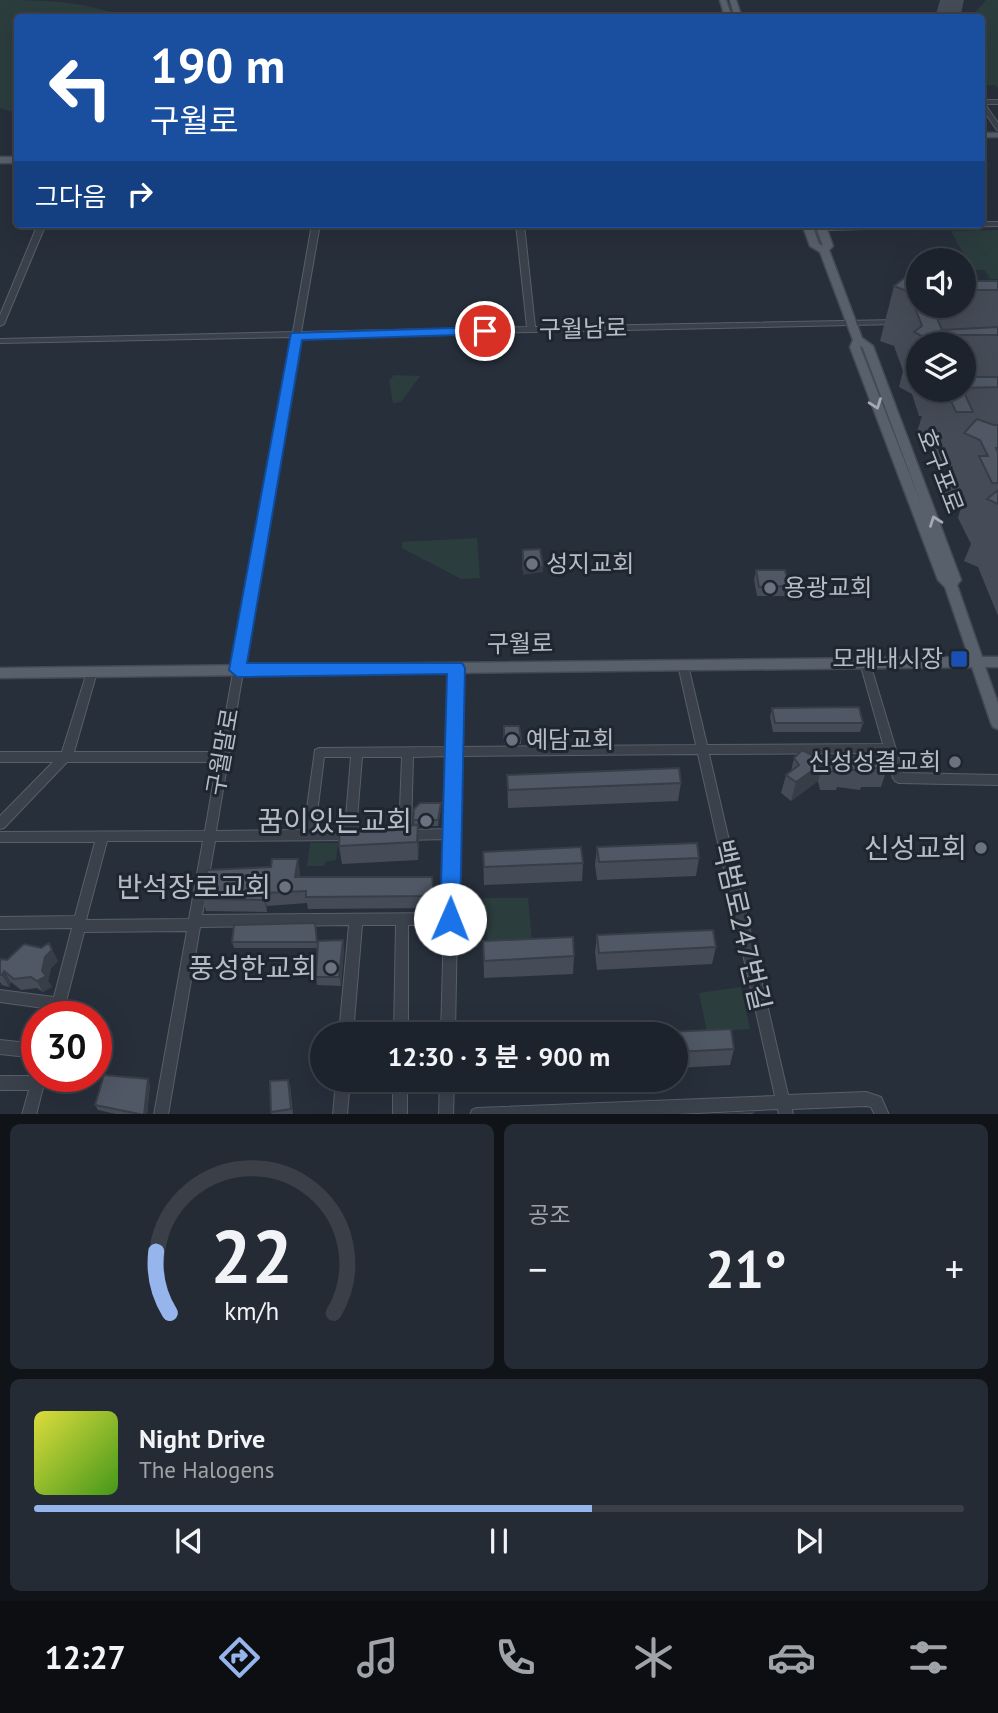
<!DOCTYPE html>
<html lang="ko">
<meta charset="utf-8">
<style>
body{margin:0;font-family:"PT Sans","Noto Sans KR",sans-serif;background:#252b34;color:#f1f3f6;height:100vh;display:flex;flex-direction:column;font-size:26px;white-space:nowrap}
*{box-sizing:border-box;margin:0}
p{font-size:23px;color:#a0a4a9}
.icon{flex:none;width:38px;height:38px;fill:none;stroke:currentColor;stroke-width:2;stroke-linecap:round;stroke-linejoin:round}
.map{position:relative;height:1114px;overflow:hidden}
.sheet{display:flex;flex-direction:column;gap:10px;padding:10px;background:#101318;flex:1}
.sheet>*{flex:none}
.hud{position:absolute;left:14px;top:14px;width:971px;height:214px;border-radius:7px;box-shadow:0 7px 28px #0002,0 0 0 2px #3b4048;background:#1a4fa0;color:#fff;overflow:hidden}
.fabs{position:absolute;left:906px;top:248px;display:grid;gap:14px}
.fabs a{display:grid;place-items:center;width:70px;height:70px;border-radius:50%;background:#1d232c;box-shadow:0 7px 28px #0002,0 0 0 2px #3b4048;font-size:35px}
.speed{position:absolute;left:21px;top:1001px;display:flex;gap:14px;font-size:35px;font-weight:700;text-align:center}
.speed>*{display:grid;place-content:center;width:91px;height:91px;border-radius:50%;background:#1d232c;box-shadow:0 7px 28px #0002,0 0 0 2px #3b4048;line-height:1}
.speed .limit{border:10px solid #d22;background:#fff;color:#111}
.pin{position:absolute;display:grid;place-items:center;width:60px;height:60px;color:#fff;margin:-30px;border:4px solid #fff;border-radius:50%;box-shadow:0 2px 7px #0007}
.me{position:absolute;width:77px;margin:-38px;rotate:1deg;stroke-linejoin:round;filter:drop-shadow(0 0 5px #0008)}
.turn{display:flex;align-items:center;gap:24px;height:147px;padding:0 21px;font-size:32px}
.turn .icon{width:91px;height:91px;stroke-width:2.5}
.turn b{display:block;font-size:49px;line-height:60px}
.then{display:flex;align-items:center;height:66px;padding:0 21px;background:#0003;gap:14px;font-size:26px}
.big{font-size:52px;font-weight:700;line-height:1.1}
.sheet .card{flex:1;display:flex;flex-direction:column;justify-content:center;gap:10px;min-width:0;padding:0 24px;border-radius:10px;background:#252b34}
.sheet .dial{align-items:center;gap:0}
.dial svg{height:182px;overflow:visible;fill:none;stroke:#3b4048;stroke-width:7;stroke-linecap:round;text-anchor:middle}
.dial text{fill:#f1f3f6;stroke:none}
.song{display:flex;align-items:center;gap:21px}
.cover{width:84px;height:84px;border-radius:10px;background:linear-gradient(135deg,hsl(60 70% 55%),hsl(100 70% 35%))}
.played{height:7px;border-radius:4px;background:linear-gradient(90deg,#96b5ec 60%,#3b4048 60%)}
.keys{display:flex;justify-content:space-around;direction:ltr}
.heat{display:flex;justify-content:space-between;align-items:center;font-size:38px;direction:ltr}
.sheet .tiles{flex:1;display:grid;gap:10px;grid-template-columns:1fr 1fr}
.card:last-child{grid-column:span 2}
.trip{position:absolute;left:310px;top:1022px;width:378px;height:70px;border-radius:35px;background:#1d232c;box-shadow:0 7px 28px #0002,0 0 0 2px #3b4048;font-weight:700;line-height:70px;text-align:center}
.menu{display:flex;height:112px;justify-content:space-around;align-items:center;background:#0c0e12;color:#a0a4a9}
.menu .icon{width:49px;height:49px}
.menu .on{color:#96b5ec}
.menu b{font-size:32px;color:#f1f3f6}
.map>svg:first-child{display:block}
.green{fill:#2c3d3e}
.lines{fill:none;stroke-linecap:round;stroke-linejoin:round}
.minor-casing{stroke:#585f69;stroke-width:2}
.major-casing{stroke:#434a54;stroke-width:3}
.minor{fill:#3a414b;fill-rule:evenodd}
.major{fill:#58606b;fill-rule:evenodd}
.wall{fill:#454c57;fill-rule:evenodd}
.shaded-wall{fill:#383e47}
.building{fill:#505865;stroke:#383e47;stroke-width:2}
.oneway{stroke:#a3aab4}
.route{fill:#1a73e8;stroke:#114b97;stroke-width:2}
.worship-dot{fill:#6b7280;stroke:#1f2630;stroke-width:2.5}
.transit-dot{fill:#1a4fb4;stroke:#1f2630;stroke-width:2.5}
.labels{text-anchor:middle;stroke-width:6;stroke-linejoin:round;paint-order:stroke}
.street-label{font-size:24px;fill:#b6bcc6;stroke:#1f2630}
.poi-label{font-size:24px;fill:#b6bcc6;stroke:#1f2630;text-anchor:start}
.near-poi-label{font-size:28px;fill:#b6bcc6;stroke:#1f2630;text-anchor:end}
.near-street-label{font-size:28px;fill:#b6bcc6;stroke:#1f2630}
</style>
<div class="map">
<svg width="998" height="1115" viewBox="0 0 998 1115">
<rect width="100%" height="100%" fill="#272f3b"/>
<!-- green -->
<path class="green" d="M0 0C44 0 83 1 125 17L18 18 17 114 0 108Z
M986 0H998V88L995 85 982 86V18L971 17Z
M998 230V279H990L985 270H972L951 231Z
M394 375 420 376 401 402 393 403 389 381Z
M477 538 480 578 461 579 402 548V542Z
M310 843H338L336 860 325 862 324 866H307Z
M483 898H528L532 940 488 942Z
M741 987 750 1029 707 1032 699 993Z"/>
<g class="lines">
<!-- minor casing -->
<g class="minor-casing">
<path id="minor" d="M982 100H998V104H985L998 123V130L996 129 982 108Z
M982 222H998V226L821 230 817 228 821 226 982 224Z
M38 224H46L4 324 0 326V315Z
M312 224H320L301 332 527 327 516 224H524L535 327 896 320 900 322 896 324 300 337 216 831 304 830 315 750 319 748 449 747 451 668 452 665H460L461 668 460 747 696 745 678 665 679 662H687L688 665 707 745 883 744 860 663 861 660H869L903 773 998 775V785L899 783 895 781 893 778 886 753 709 754 788 1095 866 1092 881 1097 889 1115H875L871 1107 866 1106 792 1109 793 1115H779L778 1109 657 1115H470L472 1110 477 1108 775 1096 698 754 460 756 455 1034H441L444 925H408V1034H394L396 925H362L353 1034H339L349 925 200 927 168 1115H154L187 931 84 932 62 1017H49L51 1009 0 1002V990L54 997 72 928 0 929V917L75 916 95 842H0V832L205 831 217 762H67L4 828 0 829V816L53 762H0V752H62L87 672 88 669H96L97 672 74 752H219L292 337 0 343V339L293 332ZM449 756 447 829 411 830 413 757ZM324 757H351L345 830H315ZM362 757H402L399 835 401 839 405 840 446 839 444 913 202 915 215 841 353 840 357 839 359 835 356 831ZM107 841H203L189 919 86 920Z
M0 1040 37 1044V1058L0 1054Z
M37 1070V1076H46L36 1115H22L29 1090H0V1076H32L34 1071Z
M336 1080H350L347 1115H333Z
M393 1080H407V1115H393Z
M440 1080H454L453 1115H439Z"/>
</g>
<!-- major casing -->
<g class="major-casing">
<path id="major" d="M720 0H726L732 18H725Z
M730 0H736L742 18H735Z
M982 133H998V137H982Z
M0 157H18V163H0Z
M802 224H812L819 244 823 246 815 224H825L833 246 829 250 862 338 873 346 961 580 957 585 982 657H998V667H985L998 703V729L993 727 991 723 972 667 0 678V668L969 657 945 587 938 580 850 347 853 340 820 252 810 246ZM861 346 863 348 922 506 860 347Z"/>
</g>
<!-- minor -->
<use href="#minor" class="minor"/>
<!-- major -->
<use href="#major" class="major"/>
</g>
<!-- wall -->
<path class="wall" d="M940 0H964L960 18H939L936 14Z
M907 276 919 306H964V281H998V616L978 567 964 561 971 544 958 518 961 507 959 501 944 494 953 466 939 465 929 441 916 435 922 416H919L912 394 899 387 903 371 894 346 880 341 894 286ZM919 345H964V390H919Z
M756 570 789 586 787 596H757L754 580Z
M772 708 863 723 860 732H773L770 717Z
M504 726 521 738V744H504Z
M794 758 887 768 881 787H861L860 790 837 787 836 790H820L818 781 791 801 781 793 786 775 791 771Z
M507 775 681 783 678 801 508 808Z
M441 803V809L438 826H418L419 843 418 860 342 864 339 846 414 825 413 820Z
M597 847 699 858 696 876 597 880 595 865Z
M483 852 583 863 582 881 484 885Z
M300 872 299 877H432L435 908 308 909 307 903 267 906V912L206 911 203 899Z
M315 923 318 944 344 949 341 986 317 985 316 977 317 948H234L232 942Z
M597 935 716 947 712 964 597 970 595 952Z
M483 941 574 956 573 974 484 978Z
M7 960 58 961 51 968 48 981 52 987 43 992 37 988 21 990 11 982 9 987 2 985 0 982V962Z
M676 1034 734 1049 730 1065 676 1068Z
M150 1084 147 1115H120L98 1110 95 1105Z
M290 1085 293 1114 272 1115 271 1112Z"/>
<!-- shaded-wall -->
<path class="shaded-wall" d="M543 566V572L523 575V569Z
M823 763 818 781 791 801 796 782Z
M441 803V809L438 826V820Z
M418 825 419 843 418 860 417 842Z
M298 859 300 872 298 889 295 877Z
M264 893 267 906V912L264 900Z
M343 940 344 949 341 986 339 977Z
M49 943 58 961 51 968 48 981 52 987 43 992 37 981 42 971Z
M4 971 11 982 9 987 2 975Z
M148 1079 150 1084 147 1115H144Z"/>
<!-- building -->
<path class="building" d="M907 276 919 281V306H932L942 330 998 327V335H958L959 339H946L948 345H930L928 339 914 332 922 326 909 292 894 286Z
M964 281H998V290H964Z
M964 377H998V387L964 388Z
M946 390H963L973 412H956Z
M977 419 994 425H998V448H996L998 453V483H992L979 456H988L980 440 964 433Z
M998 490V504L987 499Z
M540 549 543 566 523 569V550Z
M756 570H785L789 586 759 587Z
M859 707 863 723H775L772 708Z
M504 726H519L521 738H504Z
M802 750 818 758 884 756 887 768H866L867 772 841 768 842 771 825 772 823 763 796 782 786 775 799 765 794 758Z
M679 768 681 783 508 790 507 775Z
M420 803H441L438 820H413L414 809Z
M418 825 417 842 339 846 340 828Z
M697 843 699 858 599 862 597 847Z
M581 847 583 863 484 867 483 852Z
M272 859H298L295 877H432L434 896 306 897V891L264 893V900L203 899 207 870 271 867Z
M315 923 317 942H232L234 925Z
M713 930 716 947 599 953 597 935Z
M573 937 574 956 484 961 483 941Z
M343 940 339 977H316L318 941Z
M49 943 52 950 45 957 42 971 46 976 37 981 31 977 14 979 4 971 2 975H0V962L1 959 7 960 24 944 41 948Z
M731 1029 734 1049 676 1052V1034H625Z
M104 1075 148 1079 144 1115 95 1105Z
M288 1080 291 1109 271 1112 270 1081Z
M753 1112 754 1115H710Z"/>
<!-- one-way arrows -->
<defs><path id="oneway-chevron" d="M-2-3.5L2.5 0L-2 3.5" fill="none" stroke-width="1.6" stroke-linecap="round" stroke-linejoin="round" transform="scale(1.75)"/></defs>
<g class="oneway">
<use href="#oneway-chevron" transform="translate(876 404) rotate(70)"/>
<use href="#oneway-chevron" transform="translate(935 521) rotate(-110)"/>
</g>
<!-- route -->
<path class="route" d="M485 327 491 331 489 334 302 340 247 663H462L465 668 460 919 458 926 450 929 443 926 440 919 447 674 237 677 229 670 291 333Z"/>
<!-- markers -->
<g class="worship-dot">
<circle cx="532" cy="564" r="7"/>
<circle cx="770" cy="588" r="7"/>
<circle cx="512" cy="740" r="7"/>
<circle cx="955" cy="762" r="7"/>
<circle cx="426" cy="821" r="7"/>
<circle cx="981" cy="848" r="7"/>
<circle cx="285" cy="887" r="7"/>
<circle cx="331" cy="968" r="7"/>
</g>
<rect class="transit-dot" x="950" y="650" width="18" height="18" rx="3.5"/>
<g class="labels">
<!-- street labels -->
<g class="street-label">
<text transform="translate(583 329) rotate(-1)" y="8">구월남로</text>
<text transform="translate(940 471) rotate(69)" y="8">호구포로</text>
<text transform="translate(520 644) rotate(-1)" y="8">구월로</text>
<text transform="translate(223 752) rotate(-80)" y="8">구월말로</text>
</g>
<!-- poi labels -->
<g class="poi-label">
<text x="546" y="572">성지교회</text>
<text x="784" y="596">용광교회</text>
<text x="943" y="667" text-anchor="end">모래내시장</text>
<text x="526" y="748">예담교회</text>
<text x="941" y="770" text-anchor="end">신성성결교회</text>
</g>
<!-- near-poi labels -->
<g class="near-poi-label">
<text x="412" y="831">꿈이있는교회</text>
<text x="967" y="858">신성교회</text>
<text x="271" y="897">반석장로교회</text>
<text x="317" y="978">풍성한교회</text>
</g>
<!-- near-street labels -->
<g class="near-street-label">
<text transform="translate(742 925) rotate(77)" y="10">백범로247번길</text>
</g>
</g>
</svg>
<div class="fabs">
<a><svg class="icon" aria-label="sound" viewBox="0 0 24 24"><path d="M4 9h4l5-4v14l-5-4H4zM17 9q2 3 0 6"/></svg></a>
<a><svg class="icon" aria-label="layers" viewBox="0 0 24 24"><path d="M12 4l9 5-9 5-9-5zM3 14l9 5 9-5"/></svg></a>
</div>
<div class="speed"><div class="limit">30</div></div>
<div class="pin" style="left:485px;top:331px;background:#d93025"><svg class="icon" aria-label="arrive" viewBox="0 0 24 24"><path d="M6 21V4h12l-3 4 3 4H6"/></svg></div>
<svg class="me" style="left:450px;top:919px" viewBox="-20 -20 40 40"><circle r="19" fill="#fff"/><path d="M0-13L10 11 0 6-10 11z" fill="#1a73e8"/></svg>
<div class="trip">12:30 · 3 분 · 900 m</div>
<div class="hud">
<div class="turn"><svg class="icon" aria-label="left" viewBox="0 0 24 24"><path d="M17 20v-9H6M10 6l-5 5 5 5"/></svg><div><b>190 m</b>구월로</div></div>
<div class="then">그다음<svg class="icon" aria-label="right" viewBox="0 0 24 24"><path d="M7 20v-9h11M14 6l5 5-5 5"/></svg></div>
</div>
</div>
<section class="sheet">
<div class="tiles">
<div class="card dial"><svg viewBox="0 0 100 80">
<path d="M14 69A42 42 0 1 1 86 69"/>
<path d="M14 69A42 42 0 0 1 8 42" stroke="#96b5ec"/>
<text x="50" y="56" font-size="32" font-weight="700">22</text>
<text x="50" y="72" font-size="11">km/h</text>
</svg></div>
<div class="card"><p>공조</p>
<div class="heat"><a>−</a><b class="big">21°</b><a>+</a></div>
</div>
<div class="card">
<div class="song"><i class="cover"></i><div><b>Night Drive</b><p>The Halogens</p></div></div>
<div class="played"></div>
<div class="keys"><svg class="icon" aria-label="previous" viewBox="0 0 24 24"><path d="M18 5L8 12l10 7zM5 5v14"/></svg><svg class="icon" aria-label="pause" viewBox="0 0 24 24"><path d="M8 5v14M16 5v14"/></svg><svg class="icon" aria-label="next" viewBox="0 0 24 24"><path d="M6 5l10 7-10 7zM19 5v14"/></svg></div>
</div>
</div>
</section>
<nav class="menu">
<b>12:27</b>
<svg class="icon on" aria-label="directions" viewBox="0 0 24 24"><path d="M12 3l9 9-9 9-9-9zM9 14v-3h6M13 9l2 2-2 2"/></svg>
<svg class="icon" aria-label="music" viewBox="0 0 24 24"><path d="M9 18V5l10-2v13"/><circle cx="6" cy="18" r="3"/><circle cx="16" cy="16" r="3"/></svg>
<svg class="icon" aria-label="phone" viewBox="0 0 24 24"><path d="M5 4h4l2 5-3 2q2 4 5 5l2-3 5 2v4C11 20 4 13 5 4z"/></svg>
<svg class="icon" aria-label="climate" viewBox="0 0 24 24"><path d="M12 3v18M4 7l16 10M4 17L20 7"/></svg>
<svg class="icon" aria-label="car" viewBox="0 0 24 24"><path d="M5 17H2v-5l4-1 3-4h7l3 4 3 1v5h-3M9 17h6M6 11h13"/><circle cx="7" cy="17" r="2"/><circle cx="17" cy="17" r="2"/></svg>
<svg class="icon" aria-label="filters" viewBox="0 0 24 24"><path d="M4 7h16M4 17h16"/><circle cx="9" cy="7" r="2"/><circle cx="15" cy="17" r="2"/></svg>
</nav>
